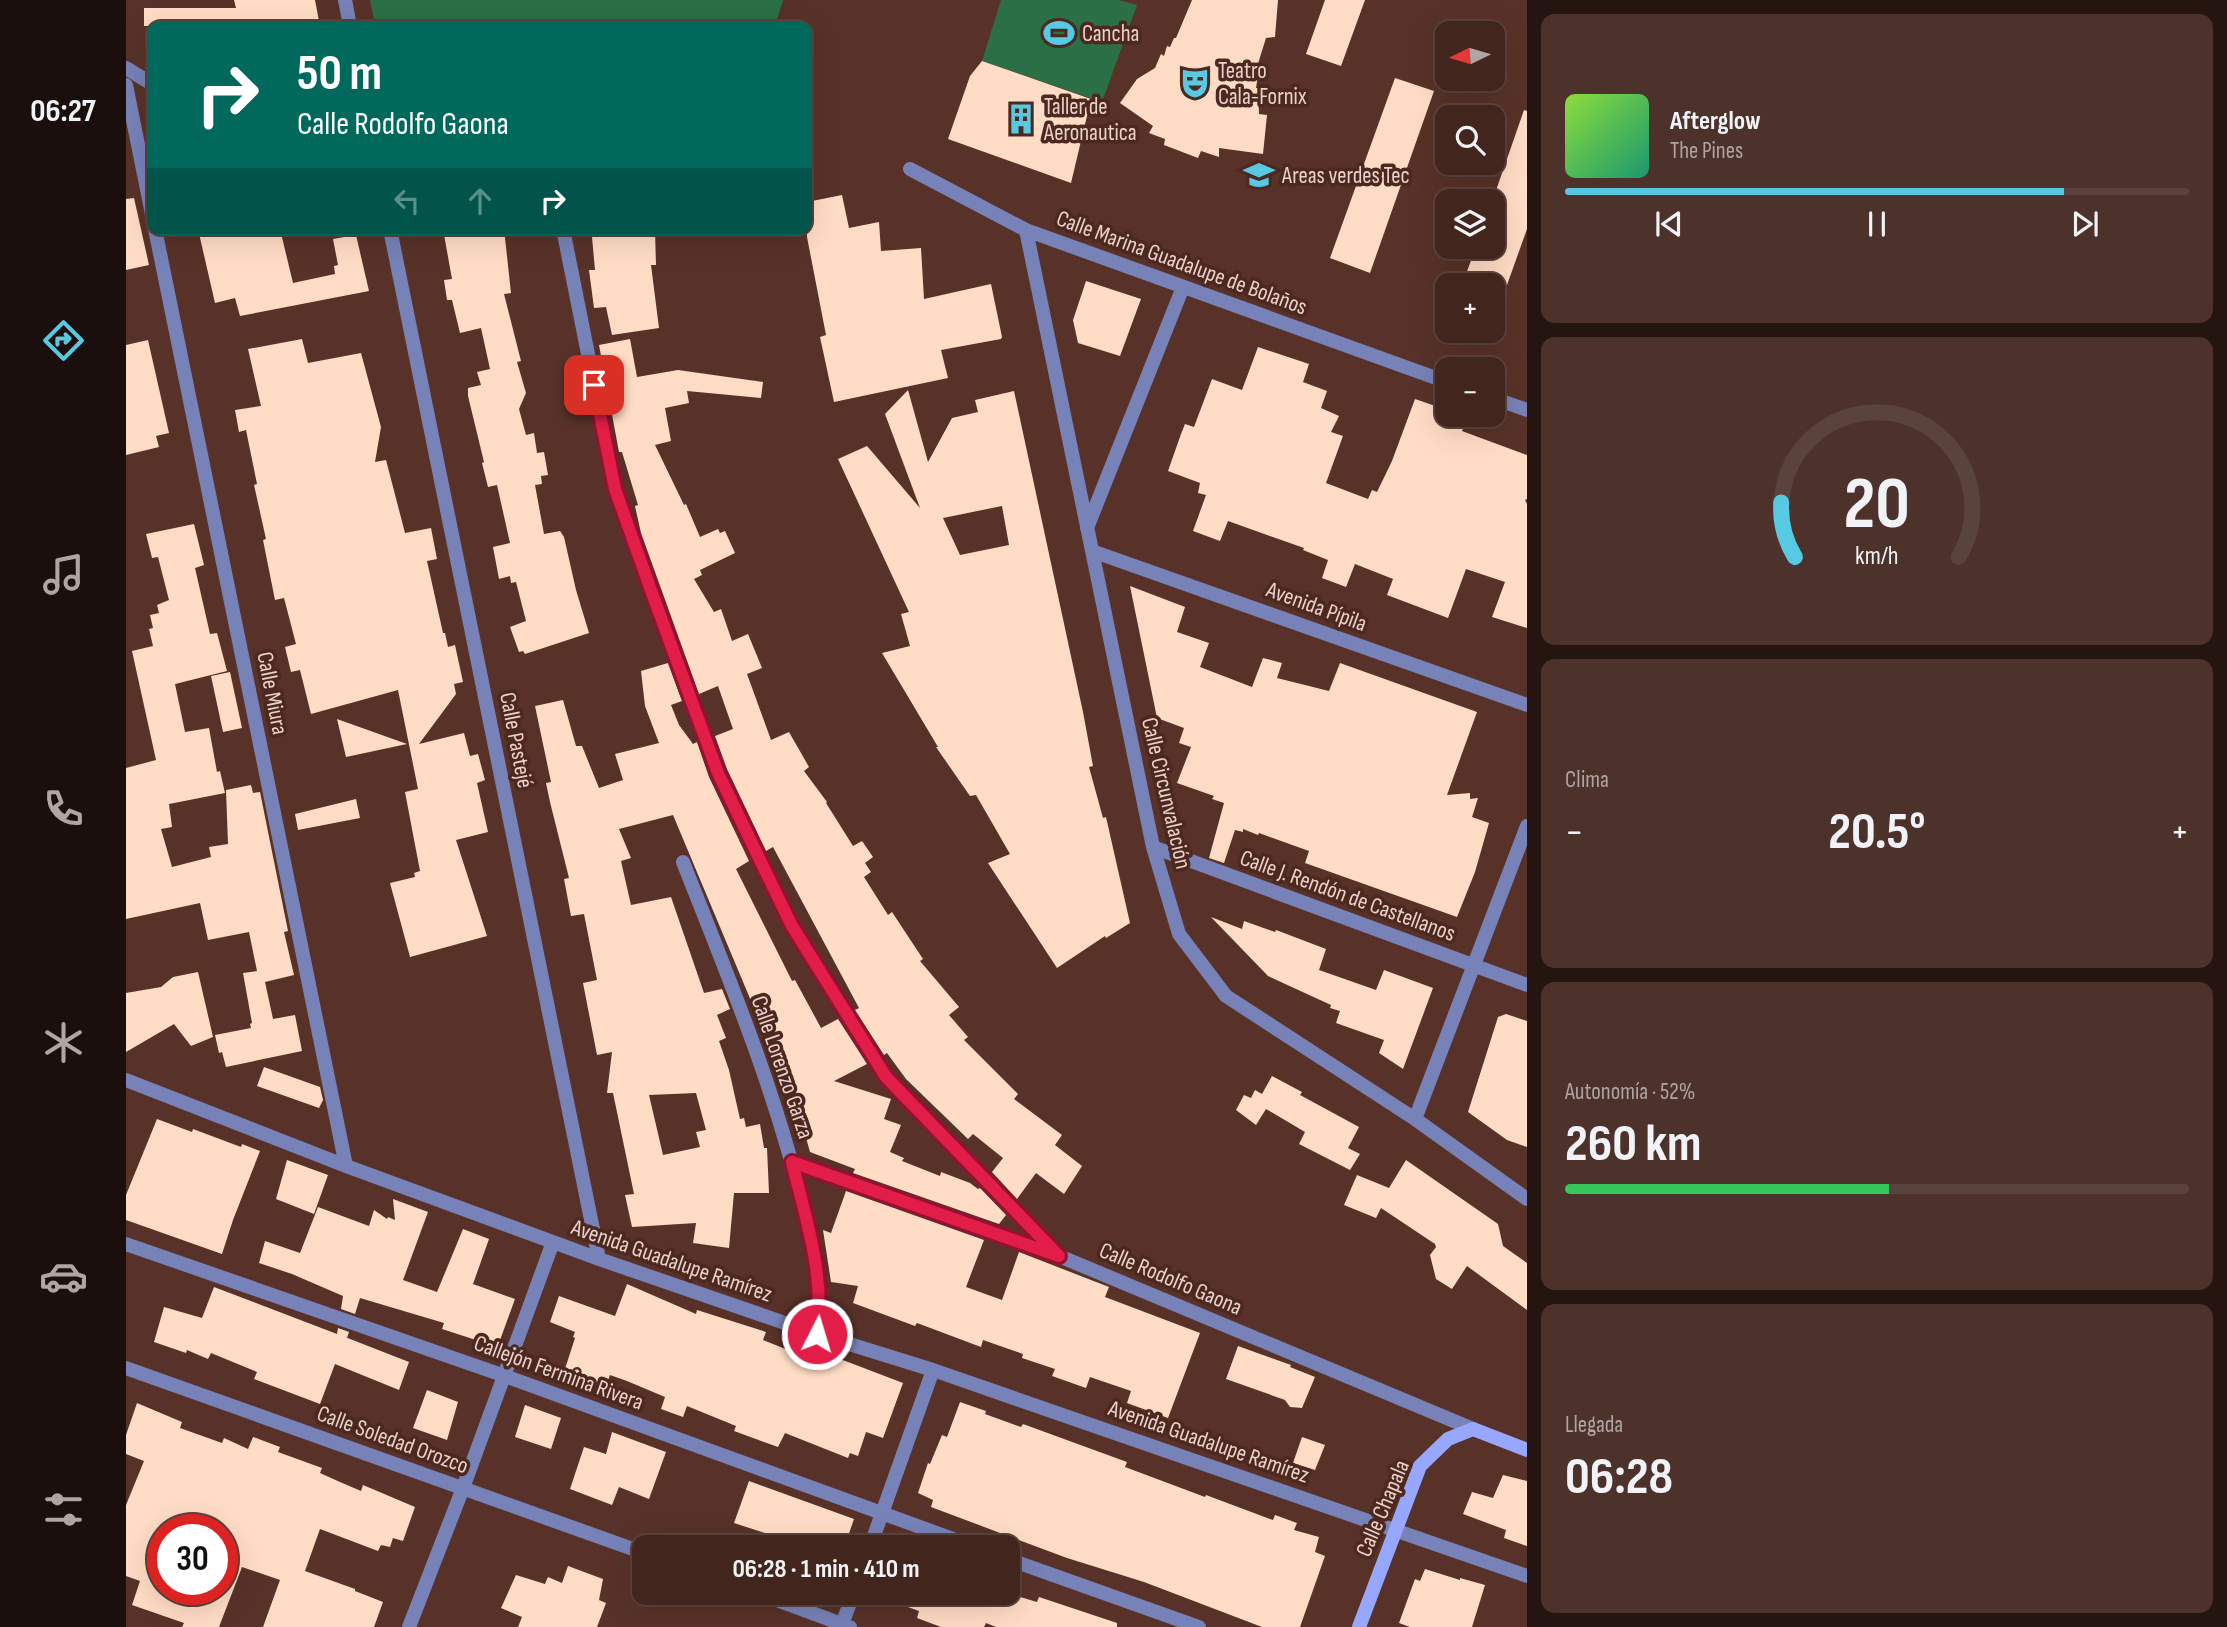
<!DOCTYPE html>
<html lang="es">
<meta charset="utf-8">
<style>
body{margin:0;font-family:"Sofia Sans Condensed",sans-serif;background:#4c322b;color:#f1f3f6;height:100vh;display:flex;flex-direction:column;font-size:26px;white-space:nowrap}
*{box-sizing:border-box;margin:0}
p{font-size:23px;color:#aea5a4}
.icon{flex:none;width:38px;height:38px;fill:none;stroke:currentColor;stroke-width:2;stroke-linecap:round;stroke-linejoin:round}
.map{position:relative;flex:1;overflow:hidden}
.drawer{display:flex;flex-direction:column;gap:14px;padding:14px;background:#241510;width:700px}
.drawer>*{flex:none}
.guide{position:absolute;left:21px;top:21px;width:665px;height:214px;border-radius:14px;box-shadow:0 7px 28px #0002,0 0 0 2px #5a433c;background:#00695c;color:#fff;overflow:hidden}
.needle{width:46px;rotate:265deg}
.tools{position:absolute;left:1309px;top:21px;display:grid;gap:14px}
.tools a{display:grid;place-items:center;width:70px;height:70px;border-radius:14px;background:#42261e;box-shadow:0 7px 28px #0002,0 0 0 2px #5a433c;font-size:35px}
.speed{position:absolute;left:21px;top:1514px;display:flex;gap:14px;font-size:35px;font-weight:700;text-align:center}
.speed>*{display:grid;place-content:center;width:91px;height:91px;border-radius:50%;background:#42261e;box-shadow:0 7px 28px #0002,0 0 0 2px #5a433c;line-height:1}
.speed .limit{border:10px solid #d22;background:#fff;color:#111}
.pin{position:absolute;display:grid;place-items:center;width:60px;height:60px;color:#fff;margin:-30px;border-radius:14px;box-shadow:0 4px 10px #0006}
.me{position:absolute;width:77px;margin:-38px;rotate:5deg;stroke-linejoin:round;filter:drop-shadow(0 0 5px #0008)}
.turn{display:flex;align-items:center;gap:24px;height:147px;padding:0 35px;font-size:32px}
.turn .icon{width:91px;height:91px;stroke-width:2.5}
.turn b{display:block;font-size:49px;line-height:60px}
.lanes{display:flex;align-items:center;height:66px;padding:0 35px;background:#0003;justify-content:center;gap:35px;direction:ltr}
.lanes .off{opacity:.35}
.big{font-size:52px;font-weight:700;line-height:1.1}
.drawer .card{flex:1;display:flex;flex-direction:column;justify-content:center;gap:10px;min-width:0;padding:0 24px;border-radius:14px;background:#4c322b}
.drawer .dial{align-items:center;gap:0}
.dial svg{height:182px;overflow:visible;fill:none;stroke:#5a433c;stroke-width:7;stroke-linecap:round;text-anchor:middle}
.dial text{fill:#f1f3f6;stroke:none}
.song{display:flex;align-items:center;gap:21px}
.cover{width:84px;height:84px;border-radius:10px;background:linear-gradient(135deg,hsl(90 70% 55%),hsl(160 70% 35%))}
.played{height:7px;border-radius:4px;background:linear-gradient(90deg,#57c9e2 80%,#5a433c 80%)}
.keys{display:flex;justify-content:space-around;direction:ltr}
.heat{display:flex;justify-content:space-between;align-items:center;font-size:38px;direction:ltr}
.charge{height:10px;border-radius:5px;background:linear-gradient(90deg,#34c759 52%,#5a433c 0)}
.trip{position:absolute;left:506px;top:1535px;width:388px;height:70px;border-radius:14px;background:#42261e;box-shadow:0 7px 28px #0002,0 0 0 2px #5a433c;font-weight:700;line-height:70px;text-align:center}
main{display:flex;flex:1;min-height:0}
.tabs{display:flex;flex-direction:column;width:126px;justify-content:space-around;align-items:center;background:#1a0f0c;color:#aea5a4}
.tabs .icon{width:49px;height:49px}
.tabs .active{color:#57c9e2}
.tabs b{font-size:32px;color:#f1f3f6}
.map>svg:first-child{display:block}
.green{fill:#2b6f47}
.building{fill:#ffdcc5;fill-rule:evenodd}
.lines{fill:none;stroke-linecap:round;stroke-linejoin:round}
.street{stroke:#7782b8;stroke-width:14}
.secondary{stroke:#97a7fd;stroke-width:14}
.route-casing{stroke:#92132f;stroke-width:18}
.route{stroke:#e11d48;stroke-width:12}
.labels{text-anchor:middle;stroke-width:7;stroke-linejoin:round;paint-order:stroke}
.poi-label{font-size:23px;fill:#ead1cb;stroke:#4c281e;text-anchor:start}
.street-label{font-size:23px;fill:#ead1cb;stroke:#4c281e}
</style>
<main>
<nav class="tabs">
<b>06:27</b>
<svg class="icon active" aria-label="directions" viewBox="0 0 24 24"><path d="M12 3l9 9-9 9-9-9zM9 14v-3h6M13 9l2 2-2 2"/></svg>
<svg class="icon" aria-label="music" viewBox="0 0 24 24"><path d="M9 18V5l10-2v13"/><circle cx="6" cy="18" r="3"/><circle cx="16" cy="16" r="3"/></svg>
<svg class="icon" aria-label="phone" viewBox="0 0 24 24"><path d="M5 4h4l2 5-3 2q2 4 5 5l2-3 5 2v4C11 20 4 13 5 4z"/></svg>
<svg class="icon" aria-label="climate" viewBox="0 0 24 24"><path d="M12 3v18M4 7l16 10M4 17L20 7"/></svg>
<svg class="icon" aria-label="car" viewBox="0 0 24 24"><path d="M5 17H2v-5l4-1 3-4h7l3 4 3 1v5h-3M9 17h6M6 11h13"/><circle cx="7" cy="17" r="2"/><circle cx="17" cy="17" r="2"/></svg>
<svg class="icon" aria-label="filters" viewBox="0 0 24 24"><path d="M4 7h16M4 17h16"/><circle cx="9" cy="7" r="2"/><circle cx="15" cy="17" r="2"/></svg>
</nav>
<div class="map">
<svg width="1401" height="1627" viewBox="0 0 1401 1627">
<rect width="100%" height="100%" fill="#583228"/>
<!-- green -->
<path class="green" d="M244 0H657L649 26H266L248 20Z
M875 0H992L1011 5 976 102 856 61Z"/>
<!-- building -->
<path class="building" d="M108 0H189L193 21 171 26H18V8H110Z
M1066 0H1152L1149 37 1140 38 1131 67 1133 68 1130 88H1132L1133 114 1141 115 1137 154 1093 148V157L1075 151 1072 158 1038 145 1039 139 1023 133 1027 126 994 103 1011 79 1029 68 1035 54 1038 56 1041 46 1044 47 1048 38H1050Z
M1199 0H1239L1215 66 1180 54Z
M856 61 965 99 945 183 822 139 844 76Z
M1269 78 1308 91 1244 273 1204 258Z
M1398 110 1401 111V229L1381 285H1336L1350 247H1367V199Z
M716 195 723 228 753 222 755 251 795 248 798 299 865 284 876 337 875 339 815 350 822 378 708 402 694 337 700 335 681 237V202Z
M8 198 23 265 0 270V199Z
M72 229H154L167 283 209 274 208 266 212 265 207 239 230 235 243 291 114 316 109 298 89 303Z
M317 229H378L385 293 378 294 395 361 391 362 400 393 393 409 400 435 408 433 411 453 418 452 422 475 415 476 416 484 409 485 418 534 434 531 438 537 450 590 463 633 399 654 397 651 393 652 384 627 400 621 390 582 385 583 384 576 373 579 367 547 384 543 371 485 362 487 356 463 358 462 342 396V388L355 385 351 372 364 369 355 328 334 333 326 300H321L318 280 326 279Z
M529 230 530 265H525L533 328 486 335 480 307 468 308 463 270H469L466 237Z
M960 281 1015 299 994 356 952 343 947 320Z
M176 339 182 363 235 353 255 427 249 462 260 460 279 533 305 528 311 559 301 561 317 633H319L322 647 329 645 337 682 328 684 330 694 293 744 338 733 344 756 352 754 359 780 351 783 362 832 330 840 361 936 284 957 264 883 289 877 288 873 294 871 279 792 292 789 272 690 185 714 174 670 165 672 159 647 170 644 158 598 149 600 137 540 140 539 128 485 131 484 120 430 113 432 109 410 135 406 122 349Z
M504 339 511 377 552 370 637 382 635 398 561 391 563 403 539 408 545 441 529 445 558 505 560 504 574 537 592 529 594 533 599 531 609 553 574 570 576 575 568 579 588 612 595 609 606 641 622 634 636 668 621 674 645 740 663 732 683 767 678 771 701 802 700 803 727 846 736 841 747 857 739 863 745 872 738 877 762 915 766 912 797 959 794 961 833 1007 823 1015 842 1037 838 1040 892 1094 888 1099 936 1135 929 1145 956 1166 938 1194 910 1173 891 1199 866 1172 877 1158 847 1134 842 1139 780 1079 761 1053 758 1055 729 1010 733 1008 647 847 640 851 601 769 589 736 607 729 592 686 573 694 515 533 509 506 512 505 496 452H493L473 345Z
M22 340 43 433 30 436 33 447 0 455V345Z
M1132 347 1183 364 1177 382 1201 391 1195 408 1213 416 1205 432 1217 436 1200 483 1242 499 1246 490 1251 492 1266 461 1289 399 1321 410V415L1341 417 1336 431 1401 455V499L1399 500 1401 504V628L1366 617 1379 582 1340 569 1322 618 1261 595 1267 579 1229 564 1220 587 1196 578 1202 560 1177 550 1178 548 1102 521 1094 541 1067 531 1080 495 1072 493 1074 483 1042 471 1055 434 1059 424 1068 427 1086 379 1116 390Z
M782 390 802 462 826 418 852 412 849 400 888 391 957 712 967 766 963 767 977 818 980 817 1004 923 980 938 979 936 931 968 862 863 884 854 850 795 844 796 810 747H812L756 653 784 646 775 614 783 612 712 459 741 446 794 508 759 414ZM876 506 883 545 834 555 817 518Z
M68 524 78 565 69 568 84 634 91 633 101 671 49 684 59 732 83 728 91 772 94 771 99 793 43 804 46 827 35 829 46 867 85 857 83 847 102 844 100 790 125 785 127 793 134 792 162 931 158 932 168 975 139 982 147 1019 169 1015 176 1051 100 1067 96 1052 93 1053 89 1035 125 1028 124 1024 126 1023 117 973 131 971 123 932 82 940 74 903 0 919V768L30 760 6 651 27 646 23 629 27 628 24 615 33 613 31 605 43 600 32 557 26 558 20 534Z
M1004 586 1059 607 1051 632 1083 643 1074 667 1126 687 1137 658 1156 663 1151 678 1203 691 1214 663 1351 712 1321 795 1344 793V799L1352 798 1346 817 1363 823 1349 872 1331 917 1179 863 1183 851 1133 833 1132 835 1117 829V832L1109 830 1098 863 1083 858 1098 803 1086 799 1088 796 1051 783 1065 747 1053 743 1058 728 1031 718Z
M542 663 556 701 545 705 553 725 567 744 571 742 583 777 623 861 610 869 666 981 669 980 695 1028 712 1019 741 1064 708 1081 765 1099 758 1119 775 1125 764 1152 778 1158 776 1161 814 1176 815 1172 844 1183 852 1189 854 1188 880 1215 873 1224 727 1173 729 1169 684 1152 675 1120 547 815 493 829 505 858 495 861 505 905 545 897 578 993 596 989 604 1009 591 1015 600 1038 593 1041 603 1070 614 1119 618 1118 620 1127 634 1124 638 1148H641L643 1193H608L603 1248 567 1243 570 1223 506 1227 499 1195 508 1194 487 1093H481L486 1052 471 1055 457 983 471 980 458 914 445 916 438 879 443 878 424 802 420 783 425 782 409 706 437 700 450 746H456L473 788 497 780 489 754 533 743 519 706 515 671ZM570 1093 580 1130 570 1132 574 1147 537 1155 523 1095Z
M104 672 116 728 97 732 85 676Z
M211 719 281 744 220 757Z
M230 799 234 818 172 830 169 814Z
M1085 917 1116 929 1118 921 1149 932 1150 930 1200 949 1193 970 1250 990 1258 970 1307 988 1277 1069 1253 1053 1258 1040 1210 1023 1214 1011 1204 1008 1205 1005 1142 976Z
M72 972 87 1037 65 1046 48 1024 0 1052V993L35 987 47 977Z
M1380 1014 1401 1021V1147L1381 1140 1342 1112 1372 1017Z
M138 1067 194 1087 197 1100 193 1108 131 1086Z
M1146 1076 1176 1092 1174 1095 1233 1127 1222 1148 1234 1154 1224 1170 1173 1144 1179 1132 1140 1109 1130 1125 1110 1110 1118 1095 1125 1098 1129 1090 1136 1094Z
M31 1119 66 1132 67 1129 115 1147 116 1144 134 1151 107 1220 96 1254 0 1220V1195Z
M161 1160 202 1175 188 1214 150 1199Z
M1280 1160 1372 1224 1377 1246 1401 1263V1310L1341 1266 1326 1289 1310 1279 1304 1255 1310 1247 1309 1244 1255 1208 1250 1218 1218 1205 1231 1175 1263 1188Z
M720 1191 858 1240 840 1287 876 1300 893 1252 983 1287 979 1297 1074 1333 1042 1418 1001 1403 1005 1391 964 1377 960 1388 926 1376 929 1369 896 1358 897 1354 857 1340 855 1347 791 1323 789 1326 727 1303 732 1286 705 1282 697 1230 705 1233Z
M267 1199 302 1212 277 1280 311 1292 337 1229 363 1239 347 1284 389 1299 370 1351 353 1345V1341L316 1329 318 1323 234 1298 229 1314 215 1309 217 1296 166 1274 133 1263 139 1241 174 1253 192 1207 243 1226 248 1210 261 1219 262 1217 269 1220Z
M501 1284 570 1314 571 1310 640 1332 637 1340 672 1354 675 1344 777 1383 757 1438 740 1432 732 1456 724 1453 722 1458 659 1433 652 1447 608 1431 610 1426 561 1406 557 1417 535 1409 539 1397 501 1381 484 1375 478 1391 437 1375 449 1338 447 1337 449 1332 424 1322 433 1296 489 1316Z
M88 1287 211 1334 212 1328 223 1332 221 1338 219 1337 283 1362 273 1390 209 1364 194 1404 128 1379 131 1372 85 1353 82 1359 61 1350 60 1353 28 1342 38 1307 76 1318Z
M1112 1346 1165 1365 1164 1367 1189 1377 1176 1408 1164 1407 1159 1400 1100 1379Z
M301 1390 332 1402 321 1440 287 1428Z
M834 1402 860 1411 859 1414 895 1427 897 1424 1001 1462 999 1467 1079 1497 1080 1495 1147 1520 1149 1515 1171 1523 1168 1530 1193 1537 1189 1552 1199 1556 1174 1627H1136L1018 1582 941 1558 805 1507 807 1500 792 1493 802 1463 804 1464 816 1435 821 1437Z
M11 1403 56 1422 54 1428 96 1443 98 1438 122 1449 127 1437 154 1447 152 1452 196 1468 194 1473 214 1482 235 1491 237 1485 289 1507 277 1541 267 1538 264 1547 255 1545 252 1551 194 1529 179 1571 229 1589V1591L257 1602 248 1627H137L154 1580 116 1567 93 1627H56L58 1623 6 1605 14 1581 0 1576V1505L18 1461 0 1454V1435ZM37 1530H96V1589H37Z
M399 1405 435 1418 425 1449 389 1437Z
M486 1432 540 1452 523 1499 493 1487 486 1505 444 1489 458 1447 480 1454Z
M1176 1437 1199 1445 1189 1470 1167 1463Z
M1377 1475 1401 1481V1546L1378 1538 1380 1530 1337 1514 1346 1492 1367 1498Z
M623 1481 728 1519 719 1545 702 1539 699 1547 679 1540 677 1547H644L648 1536 608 1523Z
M442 1566 477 1579 473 1600 480 1603 471 1627H392L396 1617 375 1608 390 1575 419 1584 422 1577 436 1583Z
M1299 1569 1334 1580V1578L1359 1585 1346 1627H1284L1273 1623 1289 1579 1294 1581Z
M750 1592H878L911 1602 913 1597 991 1623V1627H870L860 1623 858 1627H815L791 1618 793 1611 749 1595Z"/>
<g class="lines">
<!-- street -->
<path class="street" d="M219 0 224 26
M0 68 26 84
M0 85 26 214
M784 169 900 230 1321 382
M29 229 220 1166
M264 229 473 1259
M437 229 489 489 592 773 665 926 760 1077 933 1256
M900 230 1027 847 1053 934 1100 996 1289 1119 1401 1199
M1367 398 1401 410
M961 528 1057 287
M966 551 1401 705
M1027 847 1401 985
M557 862C601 974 648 1086 676 1203 687 1248 697 1287 691 1334
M0 1080 220 1166 473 1259 691 1334 807 1370 1401 1576
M1289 1119 1401 826
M666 1162 933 1256 1347 1429
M0 1244 379 1376 849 1547
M0 1368 518 1553
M744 1547 807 1370
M882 1559 1073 1627
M629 1592 724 1627
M283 1627 337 1488 427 1242
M715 1627 728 1592"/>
<!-- secondary -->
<path class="secondary" d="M1233 1627 1294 1466 1322 1439 1347 1429 1401 1450"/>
</g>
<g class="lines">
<!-- route casing -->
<g class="route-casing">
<path id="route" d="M468 385 489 489 526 593 592 773 666 926 760 1077 933 1256 666 1162C680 1220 699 1275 691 1334"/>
</g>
<!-- route -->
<use href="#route" class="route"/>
</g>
<!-- icons -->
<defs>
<g id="stadium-bare" transform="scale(2.415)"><path d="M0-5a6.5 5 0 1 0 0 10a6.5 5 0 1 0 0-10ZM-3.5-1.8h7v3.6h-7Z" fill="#57c9e2" stroke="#4c281e" stroke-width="2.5" paint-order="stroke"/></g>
<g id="theatre-bare" transform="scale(2.415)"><path d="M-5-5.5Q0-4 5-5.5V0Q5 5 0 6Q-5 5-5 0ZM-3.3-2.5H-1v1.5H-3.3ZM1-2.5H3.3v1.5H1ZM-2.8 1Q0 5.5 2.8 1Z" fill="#57c9e2" stroke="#4c281e" stroke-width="2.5" paint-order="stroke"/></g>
<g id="building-bare" transform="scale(2.415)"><path d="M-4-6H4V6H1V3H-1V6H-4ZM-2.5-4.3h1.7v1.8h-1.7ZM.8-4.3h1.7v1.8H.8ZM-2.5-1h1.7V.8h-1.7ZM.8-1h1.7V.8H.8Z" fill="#57c9e2" stroke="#4c281e" stroke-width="2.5" paint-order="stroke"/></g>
<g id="university-bare" transform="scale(2.415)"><path d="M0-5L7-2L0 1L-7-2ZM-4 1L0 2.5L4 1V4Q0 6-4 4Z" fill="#57c9e2" stroke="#4c281e" stroke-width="2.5" paint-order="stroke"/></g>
</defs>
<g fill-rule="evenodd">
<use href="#stadium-bare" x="933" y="33"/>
<use href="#theatre-bare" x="1069" y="83"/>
<use href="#building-bare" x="895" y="119"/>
<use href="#university-bare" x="1133" y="175"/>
</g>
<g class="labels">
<!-- poi labels -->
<g class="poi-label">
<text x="956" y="41">Cancha</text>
<text x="1092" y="78">Teatro<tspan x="1092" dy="26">Cala-Fornix</tspan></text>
<text x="918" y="114">Taller de<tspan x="918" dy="26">Aeronautica</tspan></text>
<text x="1156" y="183">Areas verdes Tec</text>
</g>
<!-- street labels -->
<g class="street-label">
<text transform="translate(1056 262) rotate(20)" y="8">Calle Marina Guadalupe de Bolaños</text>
<text transform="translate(1191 606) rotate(20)" y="8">Avenida Pípila</text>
<text transform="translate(147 693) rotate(79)" y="8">Calle Miura</text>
<text transform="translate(391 740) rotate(79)" y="8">Calle Pastejé</text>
<text transform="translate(1041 793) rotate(77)" y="8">Calle Circunvalación</text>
<text transform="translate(1222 895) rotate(20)" y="8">Calle J. Rendón de Castellanos</text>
<text transform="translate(657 1067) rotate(71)" y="8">Calle Lorenzo Garza</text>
<text transform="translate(546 1260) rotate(19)" y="8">Avenida Guadalupe Ramírez</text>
<text transform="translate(1045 1278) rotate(23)" y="8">Calle Rodolfo Gaona</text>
<text transform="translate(433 1372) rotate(20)" y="8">Callejón Fermina Rivera</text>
<text transform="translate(267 1439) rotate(20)" y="8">Calle Soledad Orozco</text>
<text transform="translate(1083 1441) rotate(19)" y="8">Avenida Guadalupe Ramírez</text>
<text transform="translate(1256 1508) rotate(-67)" y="8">Calle Chapala</text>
</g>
</g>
</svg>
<div class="tools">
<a><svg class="needle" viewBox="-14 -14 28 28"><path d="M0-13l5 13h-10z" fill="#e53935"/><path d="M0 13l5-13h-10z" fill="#aea5a4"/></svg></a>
<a><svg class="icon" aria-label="search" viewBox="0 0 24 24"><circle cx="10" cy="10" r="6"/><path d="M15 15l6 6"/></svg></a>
<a><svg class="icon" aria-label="layers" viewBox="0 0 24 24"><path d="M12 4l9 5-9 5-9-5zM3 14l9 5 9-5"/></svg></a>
<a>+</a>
<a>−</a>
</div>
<div class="speed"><div class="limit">30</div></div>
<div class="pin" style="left:468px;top:385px;background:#d93025"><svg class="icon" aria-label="arrive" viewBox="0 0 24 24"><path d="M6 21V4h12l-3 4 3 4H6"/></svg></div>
<svg class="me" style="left:691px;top:1334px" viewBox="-20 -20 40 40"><circle r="17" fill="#e11d48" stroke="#fff" stroke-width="3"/><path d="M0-11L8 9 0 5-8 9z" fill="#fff"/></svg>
<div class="trip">06:28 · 1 min · 410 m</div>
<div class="guide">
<div class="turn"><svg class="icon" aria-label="right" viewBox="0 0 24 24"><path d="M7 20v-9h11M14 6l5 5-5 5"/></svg><div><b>50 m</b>Calle Rodolfo Gaona</div></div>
<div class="lanes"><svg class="icon off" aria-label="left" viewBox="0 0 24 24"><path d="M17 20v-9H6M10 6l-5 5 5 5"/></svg><svg class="icon off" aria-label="ahead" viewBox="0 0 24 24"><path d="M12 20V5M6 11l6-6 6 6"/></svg><svg class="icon" aria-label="right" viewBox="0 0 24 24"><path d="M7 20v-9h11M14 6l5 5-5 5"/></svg></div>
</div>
</div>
<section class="drawer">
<div class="card">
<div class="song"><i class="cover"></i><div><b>Afterglow</b><p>The Pines</p></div></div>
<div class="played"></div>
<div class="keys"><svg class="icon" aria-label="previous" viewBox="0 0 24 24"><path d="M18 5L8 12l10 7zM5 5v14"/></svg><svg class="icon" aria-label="pause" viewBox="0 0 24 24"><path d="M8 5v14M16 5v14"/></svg><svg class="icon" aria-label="next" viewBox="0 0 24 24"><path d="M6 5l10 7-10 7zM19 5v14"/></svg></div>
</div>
<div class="card dial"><svg viewBox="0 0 100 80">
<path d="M14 69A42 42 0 1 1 86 69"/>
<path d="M14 69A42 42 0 0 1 8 45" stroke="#57c9e2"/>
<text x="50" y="56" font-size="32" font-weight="700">20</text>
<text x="50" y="72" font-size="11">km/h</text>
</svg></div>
<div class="card"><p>Clima</p>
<div class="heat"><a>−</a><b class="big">20.5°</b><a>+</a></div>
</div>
<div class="card"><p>Autonomía · 52%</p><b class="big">260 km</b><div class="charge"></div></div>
<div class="card"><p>Llegada</p><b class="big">06:28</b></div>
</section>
</main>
